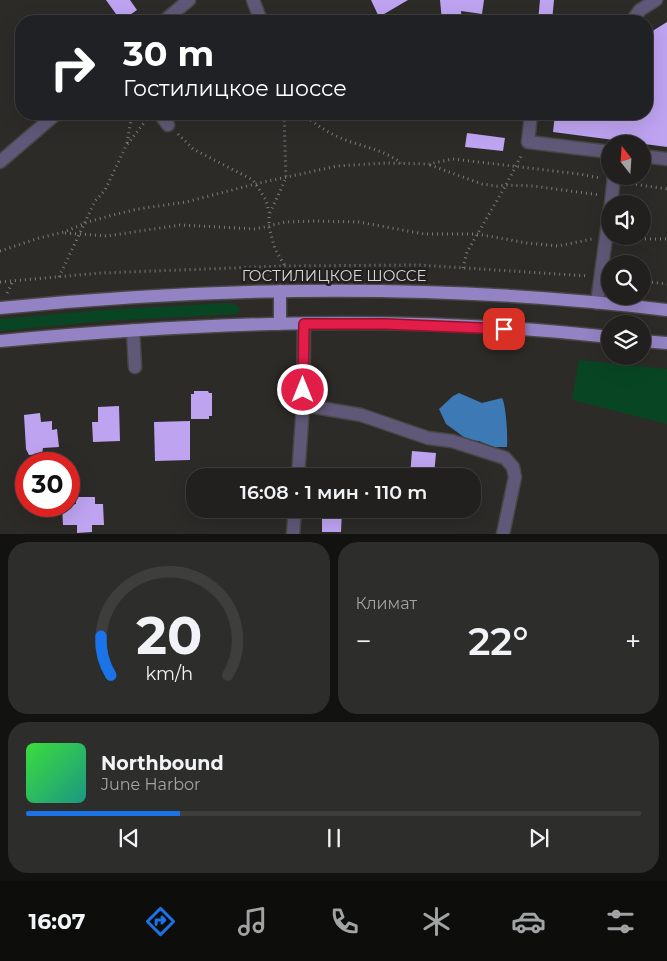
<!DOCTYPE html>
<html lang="ru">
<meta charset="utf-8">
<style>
body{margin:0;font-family:Montserrat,sans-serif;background:#2d2d2b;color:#f1f3f6;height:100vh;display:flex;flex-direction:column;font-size:19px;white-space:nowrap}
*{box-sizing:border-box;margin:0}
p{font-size:16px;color:#a2a3a4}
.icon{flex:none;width:28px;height:28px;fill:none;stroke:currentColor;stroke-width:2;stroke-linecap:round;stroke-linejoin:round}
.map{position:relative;height:534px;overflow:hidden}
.drawer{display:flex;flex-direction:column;gap:8px;padding:8px;background:#121210;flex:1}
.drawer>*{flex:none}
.top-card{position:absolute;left:15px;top:15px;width:638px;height:105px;border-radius:20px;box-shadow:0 5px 20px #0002,0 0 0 1px #3e3e3c;background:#202124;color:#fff;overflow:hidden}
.needle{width:32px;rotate:343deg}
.fabs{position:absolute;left:601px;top:135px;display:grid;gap:10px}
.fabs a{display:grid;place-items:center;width:50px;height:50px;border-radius:50%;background:#21201e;box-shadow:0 5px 20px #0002,0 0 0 1px #3e3e3c;font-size:25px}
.speed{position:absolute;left:15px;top:452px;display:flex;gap:10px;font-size:25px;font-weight:700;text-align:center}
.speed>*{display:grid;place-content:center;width:65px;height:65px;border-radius:50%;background:#21201e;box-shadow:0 5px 20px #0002,0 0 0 1px #3e3e3c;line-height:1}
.speed .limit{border:8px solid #d22;background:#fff;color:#111}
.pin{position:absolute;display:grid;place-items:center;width:42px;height:42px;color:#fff;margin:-21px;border-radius:10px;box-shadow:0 2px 8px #0006}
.me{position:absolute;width:55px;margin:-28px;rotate:0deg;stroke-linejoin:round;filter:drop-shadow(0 0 4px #0008)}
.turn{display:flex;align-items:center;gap:18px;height:105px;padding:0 25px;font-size:22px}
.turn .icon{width:65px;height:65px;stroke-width:2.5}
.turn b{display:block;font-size:35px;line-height:42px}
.big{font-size:38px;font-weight:600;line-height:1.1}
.drawer .tile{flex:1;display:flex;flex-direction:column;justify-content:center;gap:8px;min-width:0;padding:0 18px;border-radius:20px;background:#2d2d2b}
.drawer .dial{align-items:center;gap:0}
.dial svg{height:130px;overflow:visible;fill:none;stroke:#3e3e3c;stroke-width:7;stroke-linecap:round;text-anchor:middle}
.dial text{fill:#f1f3f6;stroke:none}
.song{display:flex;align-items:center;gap:15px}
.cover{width:60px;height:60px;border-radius:8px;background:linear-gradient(135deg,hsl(120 70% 55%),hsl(170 70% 35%))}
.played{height:5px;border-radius:2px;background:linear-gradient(90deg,#1a73e8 25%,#3e3e3c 25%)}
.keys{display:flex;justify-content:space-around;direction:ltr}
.heat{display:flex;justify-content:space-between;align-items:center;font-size:28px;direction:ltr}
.drawer .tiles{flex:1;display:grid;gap:8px;grid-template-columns:1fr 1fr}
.tile:last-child{grid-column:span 2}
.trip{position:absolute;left:186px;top:468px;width:295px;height:50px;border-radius:20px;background:#21201e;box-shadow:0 5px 20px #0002,0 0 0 1px #3e3e3c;font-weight:600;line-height:50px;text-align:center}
.dock{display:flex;height:80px;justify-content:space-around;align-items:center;background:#0d0d0c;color:#a2a3a4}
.dock .icon{width:35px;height:35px}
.dock .on{color:#1a73e8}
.dock b{font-size:22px;color:#f1f3f6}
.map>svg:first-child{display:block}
.green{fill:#084623}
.water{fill:#3d79b5}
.building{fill:#bea3f1}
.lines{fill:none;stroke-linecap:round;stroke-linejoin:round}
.minor-casing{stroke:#484744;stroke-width:15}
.major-casing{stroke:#484744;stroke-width:15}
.path{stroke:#7c7c79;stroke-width:3;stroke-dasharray:1 4;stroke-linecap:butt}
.minor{stroke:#605878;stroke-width:12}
.major{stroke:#9483c4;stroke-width:12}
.route-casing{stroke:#92132f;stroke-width:12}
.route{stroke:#e11d48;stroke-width:9}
.labels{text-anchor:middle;stroke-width:5;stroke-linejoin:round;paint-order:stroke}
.street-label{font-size:15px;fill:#d8d8d6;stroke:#22211f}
</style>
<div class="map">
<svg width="667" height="534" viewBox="0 0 667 534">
<rect width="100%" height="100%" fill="#2c2b28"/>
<!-- green -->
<path class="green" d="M229 303 238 306 240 310 237 314 103 321 0 331V319L103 310Z
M579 360 667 369V424L572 400Z"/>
<!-- water -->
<path class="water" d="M459 393 482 403 502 398C506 404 508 438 507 447H494L479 441 468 440 446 424 439 409 453 396Z"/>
<!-- building -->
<path class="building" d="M106 0H130L137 10 121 21Z
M371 0H408L379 17Z
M440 0H484L482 14 461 11 462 21H442Z
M540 0H554L552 21H538Z
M667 22V147L553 132 555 114H646V35Z
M467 133 505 138 503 151 465 147Z
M194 391H208L209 393H212V416H209V419H191V394H194Z
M119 406 120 441 93 442 92 422H98V407Z
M40 413 41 422 52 421V430L57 429 59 447 43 448 42 454 29 455 26 449 24 415Z
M190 421V460L155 461 154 422Z
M412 451 436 453 434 476H410Z
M76 497H95V504H103L104 525H92V532L77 533V525H63L62 506 76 504Z
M322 509H342L341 532H322Z"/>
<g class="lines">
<!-- minor casing -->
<g class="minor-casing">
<path id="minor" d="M253 0 261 21
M164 21 189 0
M632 21 640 10 656 0
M160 114 168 125
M531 114 528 142 610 152
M642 156 667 159
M0 162 56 114
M611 204 614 176
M597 303 610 208
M133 330 135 367
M303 405 361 415 428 438 452 441 505 458 513 467 515 477 503 534
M298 476 303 405 304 324
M293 534 295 509"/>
</g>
<!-- major casing -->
<g class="major-casing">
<path id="major" d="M0 308C222 286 445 283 667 310
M280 324V291
M0 341C202 322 408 314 610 337
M642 341 667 343"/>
</g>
<!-- path -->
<path class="path" d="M141 114 147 117
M303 114C318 127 335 137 354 143 370 148 387 152 401 163
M178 134 193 149 253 180 266 200 269 213V227L275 249 285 266
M127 143 132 114
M430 165 482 184 497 186 506 185 533 186 600 195
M626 183 667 189
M270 213 286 178 284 114
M65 233 107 236 180 225 256 229 285 222 317 221 359 222 424 234H477L527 243 558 246 592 239
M620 239H667
M0 251 39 238 64 232 88 222 113 215 138 209 186 202 255 184 337 166 386 163 429 164 453 159 579 174 600 178
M463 268 467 252 506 185 522 154
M59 277 95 201 105 190 126 146 147 119
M642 281 667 284
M0 282 101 273 285 266 419 265 588 276
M7 293 13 281"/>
<!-- minor -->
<use href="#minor" class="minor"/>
<!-- major -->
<use href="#major" class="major"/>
</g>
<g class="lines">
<!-- route casing -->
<g class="route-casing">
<path id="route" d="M303 390 304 324H386L504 329"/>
</g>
<!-- route -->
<use href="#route" class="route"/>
</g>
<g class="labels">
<!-- street labels -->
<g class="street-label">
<text x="334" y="281">ГОСТИЛИЦКОЕ ШОССЕ</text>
</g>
</g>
</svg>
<div class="fabs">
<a><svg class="needle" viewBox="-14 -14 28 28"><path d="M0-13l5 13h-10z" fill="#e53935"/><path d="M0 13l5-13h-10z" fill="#a2a3a4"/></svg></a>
<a><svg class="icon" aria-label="sound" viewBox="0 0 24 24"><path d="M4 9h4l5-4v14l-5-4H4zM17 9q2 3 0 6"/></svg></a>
<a><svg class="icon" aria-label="search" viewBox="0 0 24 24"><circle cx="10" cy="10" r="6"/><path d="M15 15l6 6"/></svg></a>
<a><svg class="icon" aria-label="layers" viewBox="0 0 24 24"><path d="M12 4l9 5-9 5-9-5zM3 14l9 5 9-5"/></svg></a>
</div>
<div class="speed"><div class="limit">30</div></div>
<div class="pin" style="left:504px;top:329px;background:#d93025"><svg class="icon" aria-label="arrive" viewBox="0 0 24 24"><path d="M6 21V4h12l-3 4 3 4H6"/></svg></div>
<svg class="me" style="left:303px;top:390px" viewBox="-20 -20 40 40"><circle r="17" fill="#e11d48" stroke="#fff" stroke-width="3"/><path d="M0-11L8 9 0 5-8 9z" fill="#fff"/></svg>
<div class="trip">16:08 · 1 мин · 110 m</div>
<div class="top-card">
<div class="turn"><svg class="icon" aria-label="right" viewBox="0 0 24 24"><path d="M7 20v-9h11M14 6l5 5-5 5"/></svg><div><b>30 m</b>Гостилицкое шоссе</div></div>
</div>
</div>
<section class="drawer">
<div class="tiles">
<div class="tile dial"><svg viewBox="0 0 100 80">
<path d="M14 69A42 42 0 1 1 86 69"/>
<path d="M14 69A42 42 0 0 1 8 45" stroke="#1a73e8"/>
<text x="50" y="56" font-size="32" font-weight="700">20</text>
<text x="50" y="72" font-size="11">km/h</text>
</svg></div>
<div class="tile"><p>Климат</p>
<div class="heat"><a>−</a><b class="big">22°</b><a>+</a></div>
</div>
<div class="tile">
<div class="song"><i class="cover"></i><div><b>Northbound</b><p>June Harbor</p></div></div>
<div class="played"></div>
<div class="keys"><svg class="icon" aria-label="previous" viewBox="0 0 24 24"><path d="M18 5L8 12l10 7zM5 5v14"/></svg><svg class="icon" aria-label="pause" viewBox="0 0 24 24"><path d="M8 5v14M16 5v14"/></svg><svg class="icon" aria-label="next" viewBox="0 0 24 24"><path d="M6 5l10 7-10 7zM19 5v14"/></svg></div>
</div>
</div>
</section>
<nav class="dock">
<b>16:07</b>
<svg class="icon on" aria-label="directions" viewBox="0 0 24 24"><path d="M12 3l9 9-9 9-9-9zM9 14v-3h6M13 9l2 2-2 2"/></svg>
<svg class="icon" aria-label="music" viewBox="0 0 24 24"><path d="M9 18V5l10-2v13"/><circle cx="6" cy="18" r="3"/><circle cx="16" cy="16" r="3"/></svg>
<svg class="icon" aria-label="phone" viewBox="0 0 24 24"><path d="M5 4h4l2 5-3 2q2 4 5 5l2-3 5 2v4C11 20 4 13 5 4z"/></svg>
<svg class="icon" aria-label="climate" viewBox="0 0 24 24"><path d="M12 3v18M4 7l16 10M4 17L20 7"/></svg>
<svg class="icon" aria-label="car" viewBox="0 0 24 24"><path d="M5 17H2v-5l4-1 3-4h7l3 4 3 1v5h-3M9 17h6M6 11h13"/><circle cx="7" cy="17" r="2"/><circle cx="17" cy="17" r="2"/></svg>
<svg class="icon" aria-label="filters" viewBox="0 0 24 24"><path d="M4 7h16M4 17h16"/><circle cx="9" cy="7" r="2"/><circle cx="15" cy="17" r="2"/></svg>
</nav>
